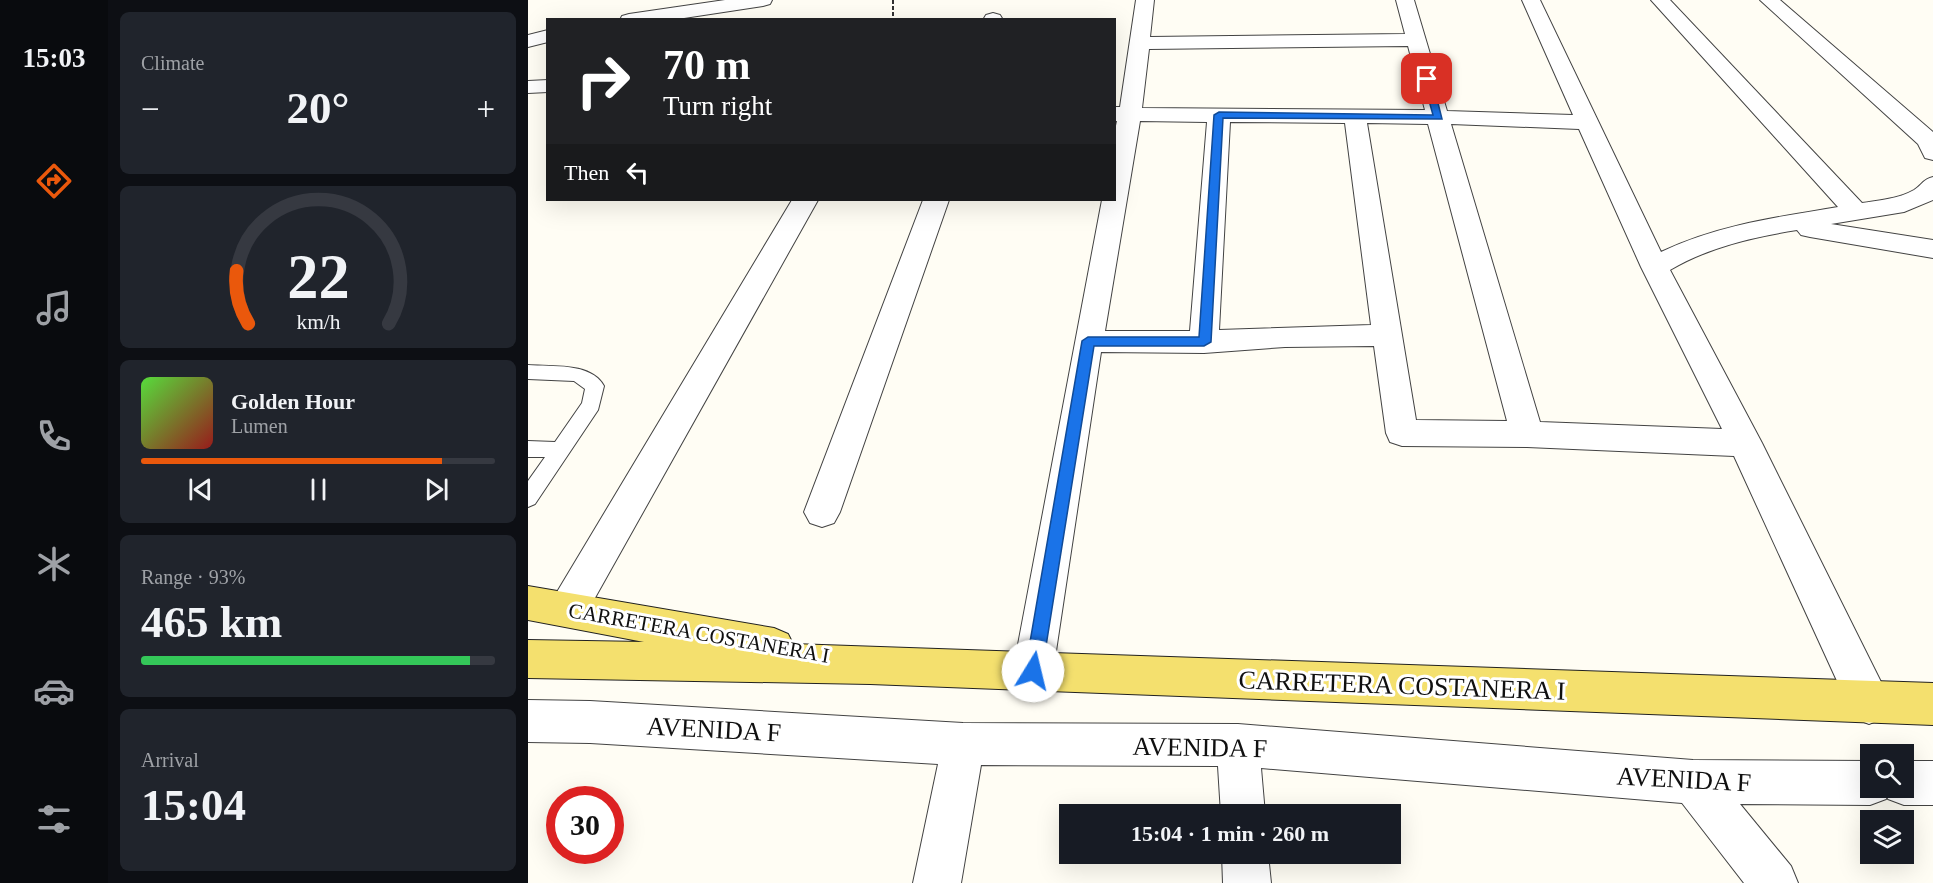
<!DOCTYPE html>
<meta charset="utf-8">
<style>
body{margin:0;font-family:"Times New Roman",serif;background:#20242c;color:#f1f3f6;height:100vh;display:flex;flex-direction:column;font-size:22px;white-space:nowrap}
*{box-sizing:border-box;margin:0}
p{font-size:20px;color:#9ea1a6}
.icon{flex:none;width:33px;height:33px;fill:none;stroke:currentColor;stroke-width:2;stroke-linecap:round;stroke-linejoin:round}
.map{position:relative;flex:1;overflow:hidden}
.sheet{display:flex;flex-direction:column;gap:12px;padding:12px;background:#0d0f14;width:420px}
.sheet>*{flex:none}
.hud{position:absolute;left:18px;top:18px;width:570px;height:183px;border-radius:0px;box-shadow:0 6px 24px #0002;background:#202124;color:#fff;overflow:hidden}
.buttons{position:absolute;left:1332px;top:744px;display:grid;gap:12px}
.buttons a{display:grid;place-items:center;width:54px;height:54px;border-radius:0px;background:#171b24;box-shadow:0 6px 24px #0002;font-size:30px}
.speed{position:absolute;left:18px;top:786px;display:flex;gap:12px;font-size:30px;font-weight:700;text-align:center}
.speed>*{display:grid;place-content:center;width:78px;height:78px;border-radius:50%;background:#171b24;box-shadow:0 6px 24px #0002;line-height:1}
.speed .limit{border:9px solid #d22;background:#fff;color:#111}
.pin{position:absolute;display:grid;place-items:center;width:51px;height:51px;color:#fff;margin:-26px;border-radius:12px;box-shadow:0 3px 9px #0006}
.me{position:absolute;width:66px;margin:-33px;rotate:9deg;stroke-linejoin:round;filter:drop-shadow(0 0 4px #0008)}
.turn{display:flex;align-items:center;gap:21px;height:126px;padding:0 18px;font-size:27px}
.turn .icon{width:78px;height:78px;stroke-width:2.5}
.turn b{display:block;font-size:42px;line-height:51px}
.then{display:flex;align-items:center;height:57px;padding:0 18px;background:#0003;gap:12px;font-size:22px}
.big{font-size:45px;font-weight:600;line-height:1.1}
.sheet .widget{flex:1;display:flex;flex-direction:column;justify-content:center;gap:9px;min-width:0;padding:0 21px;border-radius:9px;background:#20242c}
.sheet .dial{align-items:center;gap:0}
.dial svg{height:156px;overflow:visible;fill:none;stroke:#363941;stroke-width:7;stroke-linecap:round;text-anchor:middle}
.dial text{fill:#f1f3f6;stroke:none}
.song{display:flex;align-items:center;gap:18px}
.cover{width:72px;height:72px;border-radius:9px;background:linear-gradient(135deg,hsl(110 70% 55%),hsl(0 70% 35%))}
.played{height:6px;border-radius:3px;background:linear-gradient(90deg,#ea580c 85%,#363941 85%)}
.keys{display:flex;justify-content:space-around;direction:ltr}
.heat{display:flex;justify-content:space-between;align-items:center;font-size:33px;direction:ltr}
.charge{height:9px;border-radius:4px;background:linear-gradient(90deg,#34c759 93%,#363941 0)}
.trip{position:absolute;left:531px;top:804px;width:342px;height:60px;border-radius:0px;background:#171b24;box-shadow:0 6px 24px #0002;font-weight:600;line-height:60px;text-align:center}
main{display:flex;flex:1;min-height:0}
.tabs{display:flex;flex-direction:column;width:108px;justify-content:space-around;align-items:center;background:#090b0e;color:#9ea1a6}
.tabs .icon{width:42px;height:42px}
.tabs .on{color:#ea580c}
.tabs b{font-size:27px;color:#f1f3f6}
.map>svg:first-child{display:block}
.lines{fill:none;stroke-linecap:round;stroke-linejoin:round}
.service-casing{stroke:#434343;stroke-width:2}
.minor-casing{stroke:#434343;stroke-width:2}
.primary-casing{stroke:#212121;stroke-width:2}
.path{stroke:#323232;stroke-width:2;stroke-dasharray:4 2;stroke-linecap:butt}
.service{fill:#fff;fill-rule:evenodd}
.minor{fill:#fff;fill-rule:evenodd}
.primary{fill:#f4e06e;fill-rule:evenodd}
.route{fill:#1a73e8;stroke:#114b97;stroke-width:1.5}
.labels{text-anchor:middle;stroke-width:6;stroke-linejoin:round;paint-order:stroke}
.street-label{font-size:21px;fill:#101010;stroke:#fff}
.near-street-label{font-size:26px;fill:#101010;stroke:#fff}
</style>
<main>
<nav class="tabs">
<b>15:03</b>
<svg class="icon on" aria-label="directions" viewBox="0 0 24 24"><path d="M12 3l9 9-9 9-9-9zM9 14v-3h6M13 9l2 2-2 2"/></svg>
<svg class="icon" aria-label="music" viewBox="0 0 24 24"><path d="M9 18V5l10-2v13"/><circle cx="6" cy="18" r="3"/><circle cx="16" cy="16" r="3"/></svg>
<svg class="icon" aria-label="phone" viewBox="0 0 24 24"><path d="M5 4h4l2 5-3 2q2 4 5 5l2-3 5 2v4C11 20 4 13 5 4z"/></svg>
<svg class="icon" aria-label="climate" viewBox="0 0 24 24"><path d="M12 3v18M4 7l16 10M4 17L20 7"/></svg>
<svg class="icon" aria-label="car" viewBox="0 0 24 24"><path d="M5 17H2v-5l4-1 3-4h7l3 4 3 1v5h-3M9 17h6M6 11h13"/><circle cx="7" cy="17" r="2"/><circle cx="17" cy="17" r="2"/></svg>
<svg class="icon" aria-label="filters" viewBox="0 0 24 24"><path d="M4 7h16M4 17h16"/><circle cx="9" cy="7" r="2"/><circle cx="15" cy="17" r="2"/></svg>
</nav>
<section class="sheet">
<div class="widget"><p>Climate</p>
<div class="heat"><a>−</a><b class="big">20°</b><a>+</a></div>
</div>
<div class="widget dial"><svg viewBox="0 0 100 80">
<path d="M14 69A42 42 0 1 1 86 69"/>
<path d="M14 69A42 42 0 0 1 8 42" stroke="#ea580c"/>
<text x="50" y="56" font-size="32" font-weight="700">22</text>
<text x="50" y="72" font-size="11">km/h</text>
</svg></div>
<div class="widget">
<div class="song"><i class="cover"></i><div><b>Golden Hour</b><p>Lumen</p></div></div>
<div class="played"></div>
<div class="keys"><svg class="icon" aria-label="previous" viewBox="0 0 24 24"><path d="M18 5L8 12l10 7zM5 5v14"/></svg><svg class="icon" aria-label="pause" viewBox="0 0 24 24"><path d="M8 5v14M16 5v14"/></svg><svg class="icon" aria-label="next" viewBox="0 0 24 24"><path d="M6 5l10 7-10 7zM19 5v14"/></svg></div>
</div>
<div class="widget"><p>Range · 93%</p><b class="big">465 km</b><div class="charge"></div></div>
<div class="widget"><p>Arrival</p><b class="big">15:04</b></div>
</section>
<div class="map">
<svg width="1405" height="883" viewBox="0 0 1405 883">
<rect width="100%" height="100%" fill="#fffdf4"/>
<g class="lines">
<!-- service casing -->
<g class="service-casing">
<path id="service" d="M0 365C23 367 63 362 76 386L70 410 7 504 0 507V481L17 457H0V441L27 442 54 403 57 389 46 381 0 379Z"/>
</g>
<!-- minor casing -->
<g class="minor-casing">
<path id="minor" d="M197 0H244L242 4 235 6 143 20H92L94 16 101 14Z
M608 0H626L622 37 877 34 868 0H886L919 111 1045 115 994 0H1012L1133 252C1189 225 1250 217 1310 207L1123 0H1142L1334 203C1352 200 1370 199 1386 190 1394 185 1395 179 1405 177V200L1376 212 1303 224 1405 240V258L1282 237 1273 235 1269 230C1225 237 1181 247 1142 270L1234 443 1356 688 1362 703 1356 718 1341 724 1326 718 1206 456 999 447 874 446 862 442 858 433 846 346 757 347 676 353 573 352 525 671 519 685 505 691 491 685 485 671 574 200H586V135L589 121H586V107H592ZM880 46 897 110 614 108 621 49ZM612 121 679 122 662 331H577ZM702 122 817 123 843 325 691 330ZM839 123 900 124 979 421 888 420ZM923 124 1051 129 1113 267 1194 429 1012 422Z
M1232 0H1252L1405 132V160L1397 158 1390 144Z
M465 13 472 15 475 20H455L458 15Z
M20 30V42L0 47V35Z
M20 80V92L0 93V81Z
M264 200H290L54 621 40 627 26 621 21 609 26 597Z
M395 200H421L312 512 306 523 294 527 282 523 276 512Z
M0 700 62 701 435 723 710 724 1165 760 1342 761V788H1376V761H1405V805H1376L1360 799 1359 795 1358 799 1342 805 1212 804 1263 866 1270 883H1216L1154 803 733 768 737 814H693L690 766 453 765 433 883H385L410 764 62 743 0 742Z
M694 854H740L743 883H695Z"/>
</g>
<!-- primary casing -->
<g class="primary-casing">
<path id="primary" d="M0 586 246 628 260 634 265 644 1405 683V725L342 684 0 678V640L116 642 0 620Z"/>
</g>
<!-- path -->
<path class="path" d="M365 0V20"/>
<!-- service -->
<use href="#service" class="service"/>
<!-- minor -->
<use href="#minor" class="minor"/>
<!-- primary -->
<use href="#primary" class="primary"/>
</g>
<!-- route -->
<path class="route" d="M899 76 904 79 914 119 695 118 683 342 676 346H566L514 671 511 677 505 679 499 677 497 671 554 341 560 337H671L686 115 691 112 905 115 895 79Z"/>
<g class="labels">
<!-- street labels -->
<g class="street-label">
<text transform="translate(171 633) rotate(10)" y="7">CARRETERA COSTANERA I</text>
</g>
<!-- near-street labels -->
<g class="near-street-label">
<text transform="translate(874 685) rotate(2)" y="9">CARRETERA COSTANERA I</text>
<text transform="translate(186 729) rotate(3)" y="9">AVENIDA F</text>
<text transform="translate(672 747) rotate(1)" y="9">AVENIDA F</text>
<text transform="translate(1156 779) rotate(3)" y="9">AVENIDA F</text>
</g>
</g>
</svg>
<div class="buttons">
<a><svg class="icon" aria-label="search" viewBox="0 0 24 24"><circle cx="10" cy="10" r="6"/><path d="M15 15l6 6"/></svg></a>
<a><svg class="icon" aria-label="layers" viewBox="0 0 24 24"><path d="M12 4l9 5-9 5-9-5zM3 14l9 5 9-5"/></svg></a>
</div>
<div class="speed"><div class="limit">30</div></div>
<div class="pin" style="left:899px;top:79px;background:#d93025"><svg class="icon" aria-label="arrive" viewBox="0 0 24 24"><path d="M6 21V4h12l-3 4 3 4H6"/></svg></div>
<svg class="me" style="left:505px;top:671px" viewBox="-20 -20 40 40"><circle r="19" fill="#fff"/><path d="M0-13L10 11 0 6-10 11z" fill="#1a73e8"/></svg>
<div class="trip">15:04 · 1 min · 260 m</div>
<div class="hud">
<div class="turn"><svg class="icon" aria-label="right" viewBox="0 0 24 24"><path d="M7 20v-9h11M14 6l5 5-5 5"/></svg><div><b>70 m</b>Turn right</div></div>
<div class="then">Then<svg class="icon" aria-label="left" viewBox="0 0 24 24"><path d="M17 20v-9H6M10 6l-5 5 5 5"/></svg></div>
</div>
</div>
</main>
